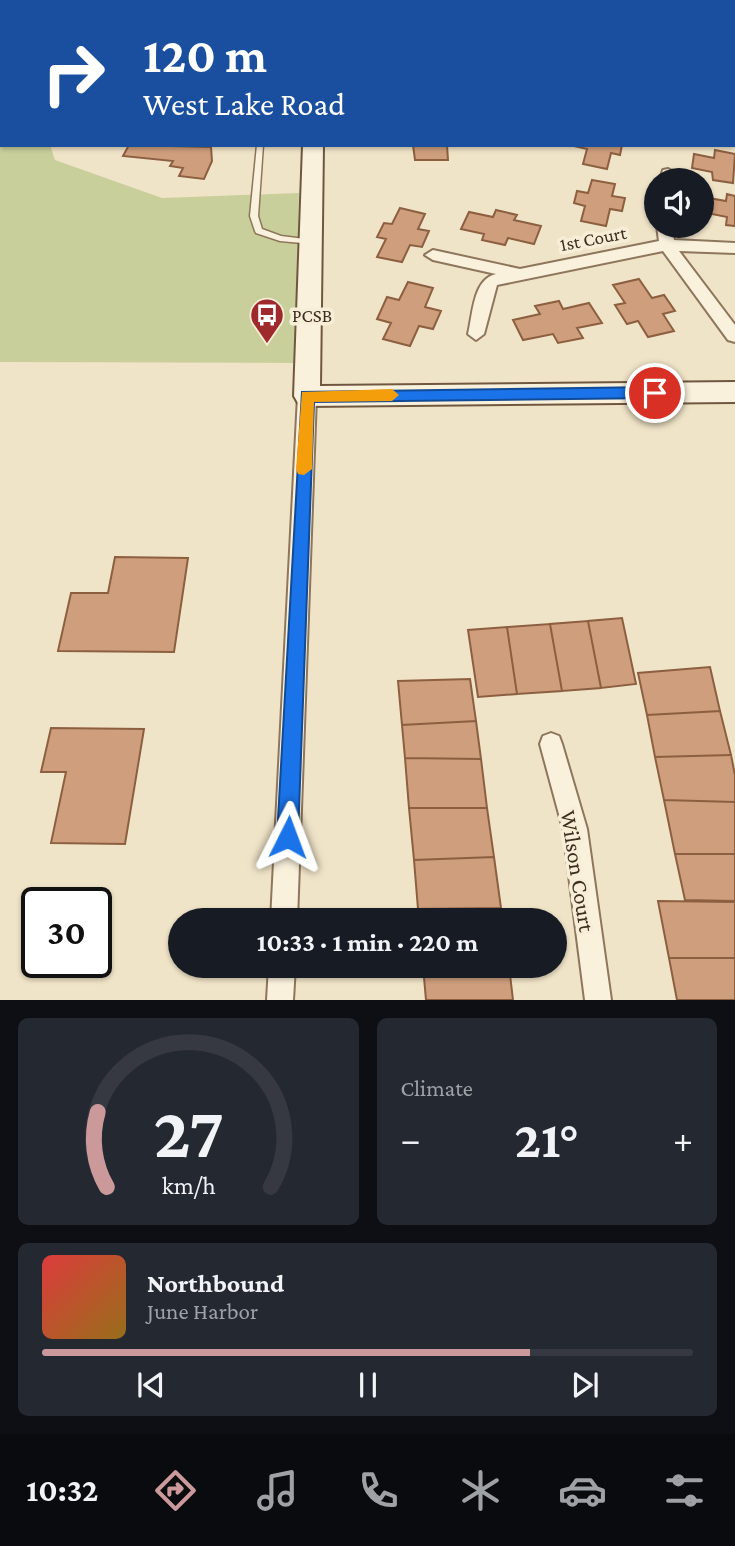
<!DOCTYPE html>
<meta charset="utf-8">
<style>
body{margin:0;font-family:"Crimson Pro",serif;background:#242831;color:#f1f3f6;height:100vh;display:flex;flex-direction:column;font-size:26px;white-space:nowrap}
*{box-sizing:border-box;margin:0}
p{font-size:23px;color:#9ea1a6}
.icon{flex:none;width:38px;height:38px;fill:none;stroke:currentColor;stroke-width:2;stroke-linecap:round;stroke-linejoin:round}
.map{position:relative;height:1000px;overflow:hidden}
.drawer{display:flex;flex-direction:column;gap:18px;padding:18px;background:#0d0f14;flex:1}
.drawer>*{flex:none}
.top-card{position:absolute;left:0px;top:0px;width:735px;height:147px;box-shadow:0 2px 5px #0004;background:#1a4fa0;color:#fff;overflow:hidden}
.buttons{position:absolute;left:644px;top:168px;display:grid;gap:14px}
.buttons a{display:grid;place-items:center;width:70px;height:70px;border-radius:50%;background:#171b24;box-shadow:0 2px 5px #0004;font-size:35px}
.speed{position:absolute;left:21px;top:887px;display:flex;gap:14px;font-size:35px;font-weight:700;text-align:center}
.speed>*{display:grid;place-content:center;width:91px;height:91px;border-radius:50%;background:#171b24;box-shadow:0 2px 5px #0004;line-height:1}
.speed .limit{border:4px solid #111;border-radius:10px;background:#fff;color:#111}
.pin{position:absolute;display:grid;place-items:center;width:60px;height:60px;color:#fff;margin:-30px;border:4px solid #fff;border-radius:50%;box-shadow:0 2px 7px #0007}
.me{position:absolute;width:77px;margin:-38px;rotate:3deg;stroke-linejoin:round;filter:drop-shadow(0 0 5px #0008)}
.turn{display:flex;align-items:center;gap:24px;height:147px;padding:0 28px;font-size:32px}
.turn .icon{width:91px;height:91px;stroke-width:2.5}
.turn b{display:block;font-size:49px;line-height:60px}
.big{font-size:52px;font-weight:700;line-height:1.1}
.drawer .widget{flex:1;display:flex;flex-direction:column;justify-content:center;gap:10px;min-width:0;padding:0 24px;border-radius:10px;background:#242831}
.drawer .dial{align-items:center;gap:0}
.dial svg{height:182px;overflow:visible;fill:none;stroke:#363941;stroke-width:7;stroke-linecap:round;text-anchor:middle}
.dial text{fill:#f1f3f6;stroke:none}
.song{display:flex;align-items:center;gap:21px}
.cover{width:84px;height:84px;border-radius:10px;background:linear-gradient(135deg,hsl(0 70% 55%),hsl(40 70% 35%))}
.played{height:7px;border-radius:4px;background:linear-gradient(90deg,#cc999b 75%,#363941 75%)}
.keys{display:flex;justify-content:space-around;direction:ltr}
.heat{display:flex;justify-content:space-between;align-items:center;font-size:38px;direction:ltr}
.drawer .tiles{flex:1;display:grid;gap:18px;grid-template-columns:1fr 1fr}
.widget:last-child{grid-column:span 2}
.trip{position:absolute;left:168px;top:908px;width:399px;height:70px;border-radius:35px;background:#171b24;box-shadow:0 2px 5px #0004;font-weight:700;line-height:70px;text-align:center}
.menu{display:flex;height:112px;justify-content:space-around;align-items:center;background:#090b0e;color:#9ea1a6}
.menu .icon{width:49px;height:49px}
.menu .current{color:#cc999b}
.menu b{font-size:32px;color:#f1f3f6}
.map>svg:first-child{display:block}
.green{fill:#c9cf9b}
.building{fill:#cf9f7d;stroke:#8d5f41;stroke-width:2}
.lines{fill:none;stroke-linecap:round;stroke-linejoin:round}
.lane-casing{stroke:#8d765c;stroke-width:3}
.street-casing{stroke:#8d765c;stroke-width:4}
.secondary-casing{stroke:#6f573f;stroke-width:4}
.lane{fill:#faf1dc;fill-rule:evenodd}
.street{fill:#faf1dc;fill-rule:evenodd}
.secondary{fill:#faf1dc;fill-rule:evenodd}
.route{fill:#1a73e8;stroke:#114b97;stroke-width:2}
.slow{fill:#f59e0b}
.labels{text-anchor:middle;stroke-width:7;stroke-linejoin:round;paint-order:stroke}
.street-label{font-size:19px;fill:#3d2e20;stroke:#f7eed8}
.poi-label{font-size:19px;fill:#3d2e20;stroke:#f7eed8;text-anchor:start}
.near-street-label{font-size:23px;fill:#3d2e20;stroke:#f7eed8}
</style>
<div class="map">
<svg width="735" height="1000" viewBox="0 0 735 1000">
<rect width="100%" height="100%" fill="#f0e4c8"/>
<!-- green -->
<path class="green" d="M0 87 2 145H50L55 160 162 198 299 193 295 363 0 362Z"/>
<!-- building -->
<path class="building" d="M129 145 211 147 212 161 204 179 179 176 183 168 170 166 173 161 123 156Z
M413 145H447L448 160H415Z
M622 145 620 155 611 153 607 169 583 164 587 149 574 146Z
M715 150 735 154 733 183 713 180 712 172 692 168 694 154 714 158Z
M592 180 615 184 612 196 625 198 622 211 610 209 606 226 581 221 585 206 574 203 577 191 588 193Z
M727 194 735 196V226L726 225 727 217 702 212 703 197 726 201Z
M400 208 425 214 418 229 429 231 422 247 410 245 402 262 377 257 386 239 377 237 384 223 392 224Z
M496 210 517 215 514 220 541 226 534 244 508 238 505 245 482 240 484 234 461 229 469 212 493 217Z
M639 279 652 298 664 295 675 311 663 314 674 331 648 337 638 321 627 324 615 305 625 303 613 285Z
M408 282 433 288 425 307 441 311 433 329 419 326 410 346 383 339 391 323 377 319 387 297 399 300Z
M559 301 563 309 589 303 602 323 577 328 583 338 558 343 553 334 523 340 513 320 540 314 535 306Z
M115 557 188 558 174 652 58 651 71 593H108Z
M622 618 636 684 601 688 588 621Z
M588 621 601 688 562 691 550 624Z
M550 624 562 691 517 694 507 627Z
M507 627 517 694 478 697 468 630Z
M710 667 720 711 647 715 638 673Z
M470 679 476 721 402 725 398 681Z
M720 711 731 755 655 757 647 715Z
M476 721 481 759 405 758 402 725Z
M51 728 144 729 125 844 51 843 66 772H41Z
M731 755 735 775V802L664 800 655 757Z
M405 758 481 759 487 808H409Z
M664 800 735 802V854H675Z
M409 808H487L494 857 414 860Z
M675 854H735V901L685 900Z
M494 857 501 908 418 909 414 860Z
M658 901 735 902V958H669Z
M501 908 503 920H419L418 909Z
M669 958H735V1000H677Z
M423 966H509L513 1000H426Z"/>
<g class="lines">
<!-- lane casing -->
<g class="lane-casing">
<path id="lane" d="M29 0H37L35 2H26Z
M2 8V12L0 13V9Z
M257 145H263L258 216 262 229 281 236 313 240V244L280 241 256 233 255 231 250 216Z"/>
</g>
<!-- street casing -->
<g class="street-casing">
<path id="street" d="M733 130H735V139H733Z
M668 169 675 173 674 180H660L663 170Z
M657 226H671L674 240 735 243V253L679 251 735 325V342L728 340 663 251 497 285 484 334 476 340 468 334C473 314 473 279 496 274L433 260 425 255 433 250 520 269 659 241Z
M307 389 316 396 297 920H271L298 396Z
M551 733 559 736 562 744 587 829 611 1000H585L563 829 540 744 543 736Z
M269 966H295L293 1000H267Z"/>
</g>
<!-- secondary casing -->
<g class="secondary-casing">
<path id="secondary" d="M316 0H332V2H316Z
M303 145H323L320 386 735 382V402L307 406 298 403 294 396Z"/>
</g>
<!-- lane -->
<use href="#lane" class="lane"/>
<!-- street -->
<use href="#street" class="street"/>
<!-- secondary -->
<use href="#secondary" class="secondary"/>
</g>
<!-- route -->
<path class="route" d="M655 387 662 393 655 398 314 402 298 837 295 844 288 847 280 844 277 837 302 392Z"/>
<!-- slow -->
<path class="slow" d="M392 389 399 395 392 401 314 402 312 469 304 475 298 474 296 469 302 392Z"/>
<!-- icons -->
<defs>
<g id="bus-pin" transform="scale(1.75)"><path d="M0 17L-7.5 6A9.5 9.5 0 1 1 7.5 6Z" fill="#9e2a2b" stroke="#f7eed8"/><path d="M-5-6H5V4H4V6H2V4H-2V6H-4V4H-5ZM-3.5-4V0h7V-4ZM-3.5 1.2v1.5H-2V1.2ZM2 1.2v1.5H3.5V1.2Z" fill="#fff"/></g>
</defs>
<g fill-rule="evenodd">
<use href="#bus-pin" x="267" y="315"/>
</g>
<g class="labels">
<!-- street labels -->
<g class="street-label">
<text transform="translate(593 238) rotate(-11)" y="7">1st Court</text>
</g>
<!-- poi labels -->
<g class="poi-label">
<text x="292" y="322">PCSB</text>
</g>
<!-- near-street labels -->
<g class="near-street-label">
<text transform="translate(578 871) rotate(81)" y="8">Wilson Court</text>
</g>
</g>
</svg>
<div class="buttons">
<a><svg class="icon" aria-label="sound" viewBox="0 0 24 24"><path d="M4 9h4l5-4v14l-5-4H4zM17 9q2 3 0 6"/></svg></a>
</div>
<div class="speed"><div class="limit">30</div></div>
<div class="pin" style="left:655px;top:393px;background:#d93025"><svg class="icon" aria-label="arrive" viewBox="0 0 24 24"><path d="M6 21V4h12l-3 4 3 4H6"/></svg></div>
<svg class="me" style="left:288px;top:837px" viewBox="-20 -20 40 40"><path d="M0-17L14 15 0 8-14 15z" fill="#1a73e8" stroke="#fff" stroke-width="4"/></svg>
<div class="trip">10:33 · 1 min · 220 m</div>
<div class="top-card">
<div class="turn"><svg class="icon" aria-label="right" viewBox="0 0 24 24"><path d="M7 20v-9h11M14 6l5 5-5 5"/></svg><div><b>120 m</b>West Lake Road</div></div>
</div>
</div>
<section class="drawer">
<div class="tiles">
<div class="widget dial"><svg viewBox="0 0 100 80">
<path d="M14 69A42 42 0 1 1 86 69"/>
<path d="M14 69A42 42 0 0 1 10 36" stroke="#cc999b"/>
<text x="50" y="56" font-size="32" font-weight="700">27</text>
<text x="50" y="72" font-size="11">km/h</text>
</svg></div>
<div class="widget"><p>Climate</p>
<div class="heat"><a>−</a><b class="big">21°</b><a>+</a></div>
</div>
<div class="widget">
<div class="song"><i class="cover"></i><div><b>Northbound</b><p>June Harbor</p></div></div>
<div class="played"></div>
<div class="keys"><svg class="icon" aria-label="previous" viewBox="0 0 24 24"><path d="M18 5L8 12l10 7zM5 5v14"/></svg><svg class="icon" aria-label="pause" viewBox="0 0 24 24"><path d="M8 5v14M16 5v14"/></svg><svg class="icon" aria-label="next" viewBox="0 0 24 24"><path d="M6 5l10 7-10 7zM19 5v14"/></svg></div>
</div>
</div>
</section>
<nav class="menu">
<b>10:32</b>
<svg class="icon current" aria-label="directions" viewBox="0 0 24 24"><path d="M12 3l9 9-9 9-9-9zM9 14v-3h6M13 9l2 2-2 2"/></svg>
<svg class="icon" aria-label="music" viewBox="0 0 24 24"><path d="M9 18V5l10-2v13"/><circle cx="6" cy="18" r="3"/><circle cx="16" cy="16" r="3"/></svg>
<svg class="icon" aria-label="phone" viewBox="0 0 24 24"><path d="M5 4h4l2 5-3 2q2 4 5 5l2-3 5 2v4C11 20 4 13 5 4z"/></svg>
<svg class="icon" aria-label="climate" viewBox="0 0 24 24"><path d="M12 3v18M4 7l16 10M4 17L20 7"/></svg>
<svg class="icon" aria-label="car" viewBox="0 0 24 24"><path d="M5 17H2v-5l4-1 3-4h7l3 4 3 1v5h-3M9 17h6M6 11h13"/><circle cx="7" cy="17" r="2"/><circle cx="17" cy="17" r="2"/></svg>
<svg class="icon" aria-label="filters" viewBox="0 0 24 24"><path d="M4 7h16M4 17h16"/><circle cx="9" cy="7" r="2"/><circle cx="15" cy="17" r="2"/></svg>
</nav>
